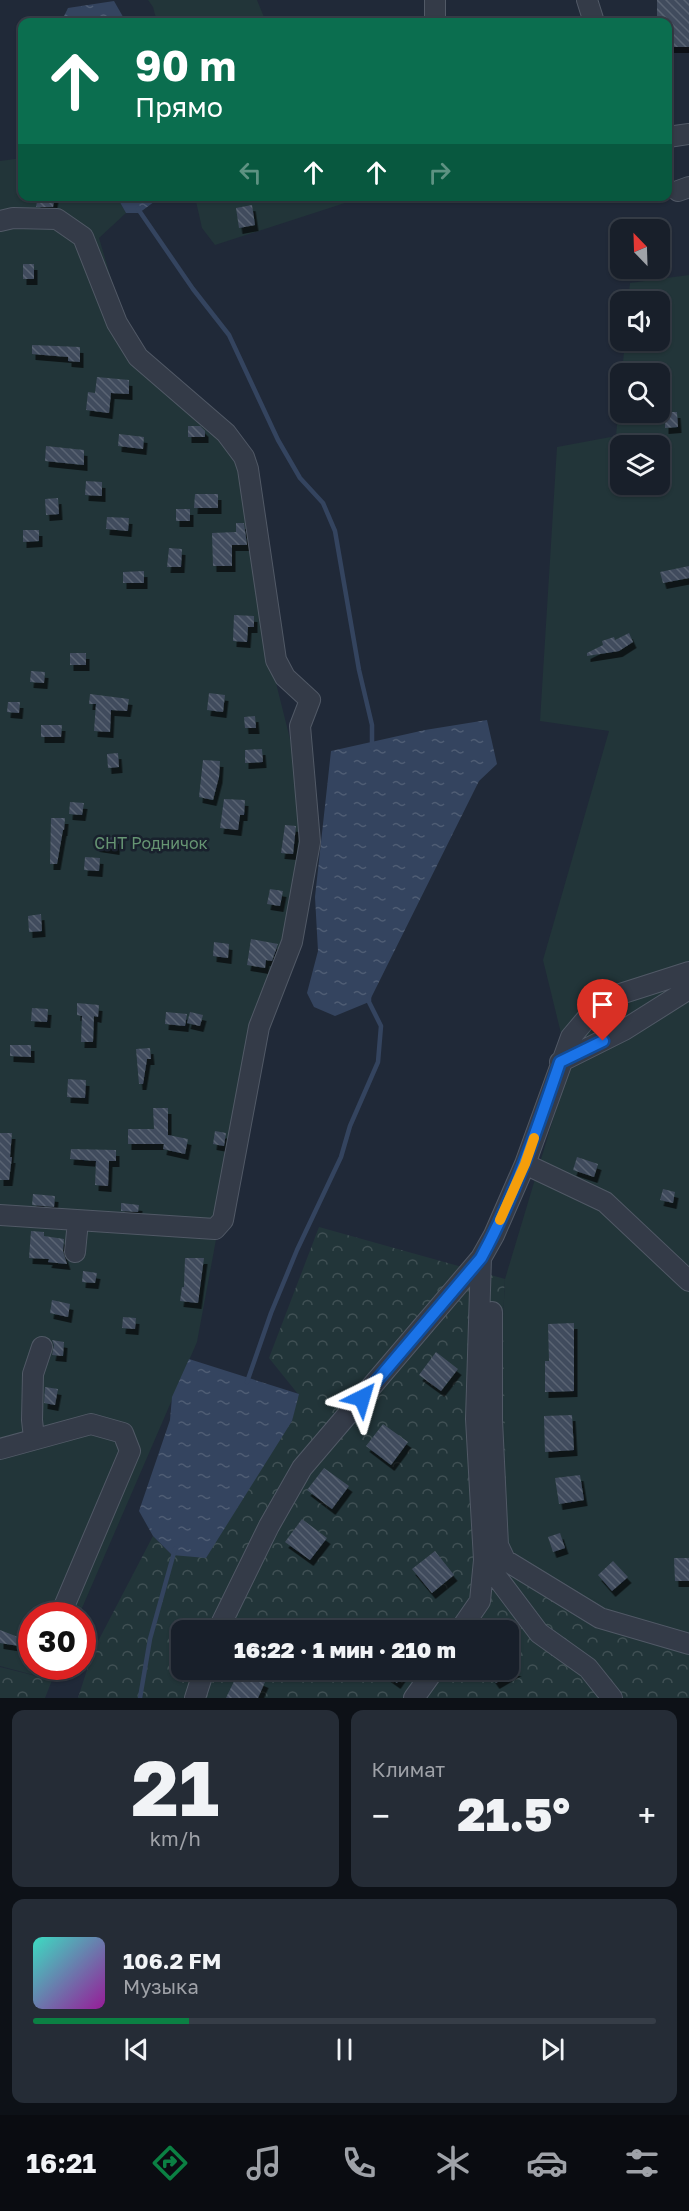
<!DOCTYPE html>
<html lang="ru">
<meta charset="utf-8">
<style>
body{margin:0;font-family:"Golos Text",sans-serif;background:#252c36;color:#f1f3f6;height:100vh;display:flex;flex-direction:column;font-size:22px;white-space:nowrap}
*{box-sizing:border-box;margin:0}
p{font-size:20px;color:#9fa2a8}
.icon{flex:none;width:33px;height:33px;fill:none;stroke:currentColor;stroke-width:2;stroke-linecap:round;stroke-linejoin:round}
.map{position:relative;height:1698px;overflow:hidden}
.sheet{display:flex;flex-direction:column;gap:12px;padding:12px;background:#0d1117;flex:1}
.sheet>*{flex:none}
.top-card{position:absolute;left:18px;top:18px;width:654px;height:183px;border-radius:12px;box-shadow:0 2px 4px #0004,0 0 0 2px #363d47;background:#0b6e4f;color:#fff;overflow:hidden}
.needle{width:39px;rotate:337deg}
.fabs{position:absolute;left:610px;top:219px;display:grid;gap:12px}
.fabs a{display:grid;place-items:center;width:60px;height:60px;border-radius:12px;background:#181f2a;box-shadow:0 2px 4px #0004,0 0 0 2px #363d47;font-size:30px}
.speed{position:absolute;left:18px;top:1602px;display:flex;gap:12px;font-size:30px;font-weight:700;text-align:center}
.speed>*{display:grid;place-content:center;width:78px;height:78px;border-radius:50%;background:#181f2a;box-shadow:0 2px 4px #0004,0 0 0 2px #363d47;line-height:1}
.speed .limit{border:9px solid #d22;background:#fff;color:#111}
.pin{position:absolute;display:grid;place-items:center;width:51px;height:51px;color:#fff;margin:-62px -26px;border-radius:50% 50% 50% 0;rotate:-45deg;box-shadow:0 0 6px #0007}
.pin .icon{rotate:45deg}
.me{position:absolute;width:66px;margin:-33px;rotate:40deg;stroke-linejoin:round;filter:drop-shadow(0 0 4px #0008)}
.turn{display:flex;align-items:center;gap:21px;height:126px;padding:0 18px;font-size:27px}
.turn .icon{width:78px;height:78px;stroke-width:2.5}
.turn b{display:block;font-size:42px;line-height:51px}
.lanes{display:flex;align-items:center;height:57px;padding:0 18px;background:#0003;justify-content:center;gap:30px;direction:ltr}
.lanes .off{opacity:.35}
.big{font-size:45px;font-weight:800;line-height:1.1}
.sheet .tile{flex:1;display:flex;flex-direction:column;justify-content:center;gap:9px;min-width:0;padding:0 21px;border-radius:12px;background:#252c36}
.sheet .dial{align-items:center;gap:0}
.dial b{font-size:78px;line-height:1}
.song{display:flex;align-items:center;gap:18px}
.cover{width:72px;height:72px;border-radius:9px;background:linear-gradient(135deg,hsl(170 70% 55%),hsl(300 70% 35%))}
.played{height:6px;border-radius:3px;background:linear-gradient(90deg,#0b8043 25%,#363d47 25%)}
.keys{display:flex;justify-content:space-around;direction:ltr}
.heat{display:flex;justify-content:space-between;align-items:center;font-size:33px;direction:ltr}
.sheet .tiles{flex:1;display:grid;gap:12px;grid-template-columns:1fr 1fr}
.tile:last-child{grid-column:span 2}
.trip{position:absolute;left:171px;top:1620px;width:348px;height:60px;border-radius:12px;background:#181f2a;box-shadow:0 2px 4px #0004,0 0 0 2px #363d47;font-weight:800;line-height:60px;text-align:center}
.tabs{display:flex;height:96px;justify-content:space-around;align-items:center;background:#0a0c11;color:#9fa2a8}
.tabs .icon{width:42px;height:42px}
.tabs .on{color:#0b8043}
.tabs b{font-size:27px;color:#f1f3f6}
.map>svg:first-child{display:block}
.forest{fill:url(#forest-crowns);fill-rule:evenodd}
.garden{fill:#223539;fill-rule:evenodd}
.water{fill:url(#water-ripples)}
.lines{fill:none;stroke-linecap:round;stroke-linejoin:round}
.stream{stroke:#34445f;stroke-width:4.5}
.building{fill:url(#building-back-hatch);filter:url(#shadow)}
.minor-casing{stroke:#515966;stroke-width:22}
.minor{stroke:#343b48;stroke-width:20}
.route-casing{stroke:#114b97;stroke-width:15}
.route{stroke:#1a73e8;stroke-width:10}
.slow{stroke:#f59e0b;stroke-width:10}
.labels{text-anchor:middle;stroke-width:5;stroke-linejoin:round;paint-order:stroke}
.park-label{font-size:16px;fill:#669573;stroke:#19212d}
</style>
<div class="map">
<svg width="689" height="1698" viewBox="0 0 689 1698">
<defs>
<pattern id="forest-crowns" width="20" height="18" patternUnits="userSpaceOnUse" patternTransform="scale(1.5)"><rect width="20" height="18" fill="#223539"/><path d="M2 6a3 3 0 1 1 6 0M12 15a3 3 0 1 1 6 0" fill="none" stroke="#405054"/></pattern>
<pattern id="water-ripples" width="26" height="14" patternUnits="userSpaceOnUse" patternTransform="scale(1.5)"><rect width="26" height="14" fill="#34445f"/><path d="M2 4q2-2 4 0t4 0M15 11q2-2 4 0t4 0" fill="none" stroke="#4f5d74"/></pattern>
<pattern id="building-back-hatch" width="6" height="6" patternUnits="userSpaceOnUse" patternTransform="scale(1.5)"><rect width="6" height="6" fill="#414c5d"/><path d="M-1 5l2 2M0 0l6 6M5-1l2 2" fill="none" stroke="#5a6473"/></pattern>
<filter id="shadow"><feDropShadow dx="3.5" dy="6" stdDeviation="0" flood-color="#0009"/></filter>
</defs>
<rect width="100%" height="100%" fill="#202938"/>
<!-- forest -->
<path class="forest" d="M319 1227 505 1279 503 1320 689 1635V1698H78L93 1651 153 1536 172 1555 292 1421 298 1394 269 1358ZM182 1630H508V1670H182Z
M0 1667 52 1680 45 1698H0Z"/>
<!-- garden -->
<path class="garden" d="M148 0H257L266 22H157L153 7Z
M22 158V196L117 197 126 213 99 238 135 359 242 456 275 679 300 779 304 853 285 945 260 1003 197 1342 79 1615 32 1616V1666L57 1667 52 1680 0 1666V161Z
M195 197H352L348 202 215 245 202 228Z
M689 275V1635L624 1616 507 1552 503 1320 505 1279 569 1066 543 960 609 731 540 721 557 447 616 436 621 382V412H660V374L622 373 625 341 660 340V302L628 301 630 283ZM621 446H660V484H621Z"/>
<!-- water -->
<path class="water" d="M114 1 126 22H61L68 8Z
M162 196 139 213H126L117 197Z
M487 720 497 764 479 781 369 1002 335 1016 314 1007 307 993 318 951 315 897 331 751 425 730Z
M189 1359 299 1394 292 1421 206 1558 172 1555 153 1536 139 1511 170 1420 172 1397Z"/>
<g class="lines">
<!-- stream -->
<path class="stream" d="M138 209 193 289 229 335 278 440 300 478 323 503 335 531 359 670 372 725V748
M247 1382 271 1313 297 1250 341 1157 350 1126 378 1062 381 1026 369 1002V996
M140 1698 150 1639 175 1549"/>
</g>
<!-- building -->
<path class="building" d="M657 0H689V47H668V22H657Z
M38 196H55L53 207H36Z
M252 205 255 225 239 228 236 208Z
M23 264H34V279H23Z
M32 345 80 347V362L68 361V357L32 354Z
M97 377 129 380V394L111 393 109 413 86 410 88 392 95 393Z
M665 412H677L678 427 665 428Z
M188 426H200L205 431V437H188Z
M119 434 144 437 143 449 118 446Z
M46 446 84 450V465L45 461Z
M86 481 102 482V496L85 495Z
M195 494H218V508H194Z
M58 498 59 514 46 515 45 499Z
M176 509H190V521H176Z
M107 517 129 518 128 531 106 529Z
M236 523H244L247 545H232V566H213L212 533 236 532Z
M23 530H39V541L23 542Z
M169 548 182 549 181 567H167Z
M689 566V578L663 583 660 572Z
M144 571V583H123V572Z
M234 615 254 616V627H248L247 642 233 641Z
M629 633 633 642 619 651 587 656V653L603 645 602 641 614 637 615 640Z
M70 653H86V665H70Z
M31 671 45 672 44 683 30 682Z
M209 693 225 695 223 712 207 710Z
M90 694 129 699 127 711 111 710 110 732 94 731 96 704H89Z
M8 702H20L19 713 7 712Z
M255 716 256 728H245L244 717Z
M41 725H62L61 737H41Z
M262 749 263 762 245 763V750Z
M118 753 119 767 108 768 107 754Z
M203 760 220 761 219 777 213 800 199 797Z
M224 799 245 800 244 815H240L238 830 220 828Z
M70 802 84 803 82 815 69 814Z
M51 818H65L64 830H63L57 864H50Z
M285 825 296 826 293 854 281 853Z
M98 835 117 838 116 849 96 846Z
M85 857 100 858 99 871 84 870Z
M270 889 283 891 280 906 267 904Z
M41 914 42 931 29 932 28 916Z
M251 939 278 944 272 961 266 960 265 968 247 965Z
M214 942 229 944 228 958 213 956Z
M77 1003 99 1005 98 1017 94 1016 93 1042H81L82 1016 77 1015Z
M32 1008 48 1009 47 1022 31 1021Z
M166 1012 187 1014 185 1026 165 1024Z
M190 1012 203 1015 200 1026 187 1023Z
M10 1045H31V1057L10 1056Z
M150 1048 151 1059H147L143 1084H139L136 1049Z
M68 1079 86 1080 85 1098 67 1097Z
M153 1108H168V1135L188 1139 185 1154 163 1149 164 1144H128V1129H154Z
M215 1131 226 1133 224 1146 213 1144Z
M0 1133H12L10 1157H12L9 1180H0Z
M71 1149 116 1150V1161H109L108 1186 95 1185 96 1161 70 1159Z
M577 1157 598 1164 594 1177 573 1170Z
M663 1189 675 1192 673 1203 660 1200Z
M33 1194 55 1196 54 1207 32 1205Z
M121 1203 139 1205 138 1212 121 1211Z
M31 1231 44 1232V1236L64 1239 63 1251 67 1264 48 1262 49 1259 29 1258Z
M185 1258H204L198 1303 180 1301 182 1287H184Z
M83 1271 97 1273 95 1283 82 1282Z
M52 1300 70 1304 68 1317 50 1313Z
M123 1317 136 1318 135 1329 122 1328Z
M574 1323V1391L545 1392V1361H549L548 1324Z
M52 1340 64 1342 63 1356 52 1355 54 1345Z
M436 1352 458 1369 441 1391 419 1375Z
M45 1387 58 1389 55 1405 44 1403Z
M572 1415 574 1450 545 1452 544 1416Z
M383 1424 408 1442 391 1465 366 1446Z
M324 1468 349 1486 332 1509 307 1490Z
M580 1475 584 1500 559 1504 555 1478Z
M302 1519 327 1538 310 1560 285 1542Z
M560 1533 565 1548 553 1552 548 1537Z
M435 1551 454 1575 432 1593 412 1569Z
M674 1558H689V1581H675Z
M613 1561 628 1577 612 1591 598 1575Z
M0 1630 18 1637V1634L32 1636V1648L0 1643Z
M379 1670H406L397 1683Z
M487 1670H518L496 1683Z
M239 1671 265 1682 258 1698H226Z"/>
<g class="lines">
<!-- minor casing -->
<g class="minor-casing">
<path id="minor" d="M587 0 594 22
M435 22V0
M668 137 689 134
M678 191 689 187
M0 221 13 218 57 219 83 237 117 323 138 357 226 433 244 457 248 469 276 660 285 677 310 700 300 726 310 842 292 942 259 1027 223 1220 215 1229 0 1215
M560 1062 624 1030 689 989
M525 1164 605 1202 689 1281
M75 1252 78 1221
M492 1312V1420L498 1545 505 1560 600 1618 689 1644
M34 1438 32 1420 33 1374 42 1347
M0 1449 91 1424 123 1433 130 1451 60 1616
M218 1630 269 1526 302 1468 481 1258
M460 1630 480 1601 484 1560
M195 1698 204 1670
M414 1698 434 1670
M612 1698 588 1668 539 1633 484 1560 476 1419 481 1258 494 1235 525 1164 571 1037 593 1011 614 996 689 972"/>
</g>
<!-- minor -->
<use href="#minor" class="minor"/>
</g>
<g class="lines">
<!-- route casing -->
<g class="route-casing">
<path id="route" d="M362 1398 481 1258C515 1196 537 1129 560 1062L603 1041"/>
</g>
<!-- route -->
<use href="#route" class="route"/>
<!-- slow -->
<path class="slow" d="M500 1220 525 1164 534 1138"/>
</g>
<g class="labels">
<!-- park labels -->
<g class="park-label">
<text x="151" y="849">СНТ Родничок</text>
</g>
</g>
</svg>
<div class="fabs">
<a><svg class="needle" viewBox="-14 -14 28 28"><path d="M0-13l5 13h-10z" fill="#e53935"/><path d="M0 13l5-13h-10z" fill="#9fa2a8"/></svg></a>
<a><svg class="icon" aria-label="sound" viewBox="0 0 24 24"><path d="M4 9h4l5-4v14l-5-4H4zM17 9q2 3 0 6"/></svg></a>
<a><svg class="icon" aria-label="search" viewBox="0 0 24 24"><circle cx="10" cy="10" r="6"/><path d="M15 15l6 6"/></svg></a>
<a><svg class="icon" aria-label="layers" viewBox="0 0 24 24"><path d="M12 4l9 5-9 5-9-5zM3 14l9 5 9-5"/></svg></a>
</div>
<div class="speed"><div class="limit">30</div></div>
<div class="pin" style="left:603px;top:1041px;background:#d93025"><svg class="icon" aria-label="arrive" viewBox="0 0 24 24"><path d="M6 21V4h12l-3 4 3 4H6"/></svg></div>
<svg class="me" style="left:362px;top:1398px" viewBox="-20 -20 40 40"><path d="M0-17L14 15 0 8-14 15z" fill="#1a73e8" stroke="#fff" stroke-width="4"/></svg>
<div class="trip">16:22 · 1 мин · 210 m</div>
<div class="top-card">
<div class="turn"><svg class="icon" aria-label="ahead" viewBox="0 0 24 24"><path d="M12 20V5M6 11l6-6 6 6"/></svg><div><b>90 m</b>Прямо</div></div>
<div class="lanes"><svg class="icon off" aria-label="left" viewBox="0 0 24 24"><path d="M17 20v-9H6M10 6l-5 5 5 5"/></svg><svg class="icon" aria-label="ahead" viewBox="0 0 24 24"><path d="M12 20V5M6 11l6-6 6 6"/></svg><svg class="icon" aria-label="ahead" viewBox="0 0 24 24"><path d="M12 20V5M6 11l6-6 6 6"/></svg><svg class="icon off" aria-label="right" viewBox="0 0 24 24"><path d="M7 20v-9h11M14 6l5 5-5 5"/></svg></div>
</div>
</div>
<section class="sheet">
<div class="tiles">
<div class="tile dial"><b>21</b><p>km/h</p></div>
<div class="tile"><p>Климат</p>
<div class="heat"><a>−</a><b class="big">21.5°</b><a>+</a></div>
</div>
<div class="tile">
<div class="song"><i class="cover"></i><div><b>106.2 FM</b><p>Музыка</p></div></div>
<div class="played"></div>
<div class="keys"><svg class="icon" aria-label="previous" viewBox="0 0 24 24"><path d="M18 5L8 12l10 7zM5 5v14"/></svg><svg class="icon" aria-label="pause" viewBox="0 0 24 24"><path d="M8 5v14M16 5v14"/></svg><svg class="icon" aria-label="next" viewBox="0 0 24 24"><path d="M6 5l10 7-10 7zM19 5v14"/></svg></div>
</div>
</div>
</section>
<nav class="tabs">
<b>16:21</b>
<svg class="icon on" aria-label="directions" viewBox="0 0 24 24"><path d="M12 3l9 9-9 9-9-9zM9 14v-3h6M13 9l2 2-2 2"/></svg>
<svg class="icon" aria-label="music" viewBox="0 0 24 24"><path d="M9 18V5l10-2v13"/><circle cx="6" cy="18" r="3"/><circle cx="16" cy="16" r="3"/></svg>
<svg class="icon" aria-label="phone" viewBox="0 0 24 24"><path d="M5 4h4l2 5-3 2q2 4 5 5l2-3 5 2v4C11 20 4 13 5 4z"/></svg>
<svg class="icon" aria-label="climate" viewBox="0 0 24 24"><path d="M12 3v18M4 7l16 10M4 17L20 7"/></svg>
<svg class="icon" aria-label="car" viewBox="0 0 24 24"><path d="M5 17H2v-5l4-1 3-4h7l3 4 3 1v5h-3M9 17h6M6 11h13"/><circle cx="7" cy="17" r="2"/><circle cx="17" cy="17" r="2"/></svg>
<svg class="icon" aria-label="filters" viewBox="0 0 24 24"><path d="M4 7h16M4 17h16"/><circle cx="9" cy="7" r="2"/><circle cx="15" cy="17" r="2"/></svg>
</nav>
